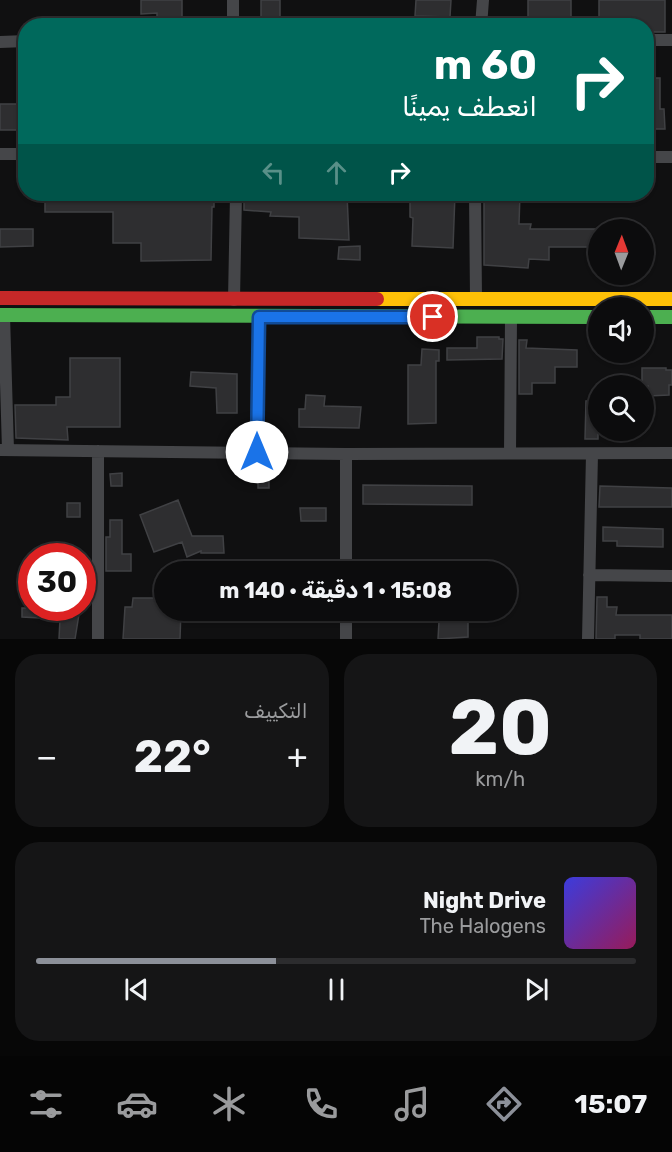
<!DOCTYPE html>
<html lang="ar">
<meta charset="utf-8">
<style>
body{margin:0;font-family:Rubik,"Noto Naskh Arabic",sans-serif;background:#151516;color:#f1f3f6;direction:rtl;height:100vh;display:flex;flex-direction:column;font-size:22px;white-space:nowrap}
*{box-sizing:border-box;margin:0}
p{font-size:20px;color:#9a9b9d}
.icon{flex:none;width:33px;height:33px;fill:none;stroke:currentColor;stroke-width:2;stroke-linecap:round;stroke-linejoin:round}
.map{position:relative;height:639px;overflow:hidden;direction:ltr}
.details{display:flex;flex-direction:column;gap:15px;padding:15px;background:#070707;flex:1}
.details>*{flex:none}
.guide{position:absolute;left:18px;top:18px;width:636px;height:183px;border-radius:24px;box-shadow:0 2px 4px #0004,0 0 0 2px #2c2c2e;direction:rtl;background:#00695c;color:#fff;overflow:hidden}
.needle{width:39px;rotate:1deg}
.fabs{position:absolute;left:588px;top:219px;display:grid;gap:12px}
.fabs a{display:grid;place-items:center;width:66px;height:66px;border-radius:50%;background:#0c0c0d;box-shadow:0 2px 4px #0004,0 0 0 2px #2c2c2e;font-size:30px}
.speed{position:absolute;left:18px;top:543px;display:flex;gap:12px;font-size:30px;font-weight:700;text-align:center}
.speed>*{display:grid;place-content:center;width:78px;height:78px;border-radius:50%;background:#0c0c0d;box-shadow:0 2px 4px #0004,0 0 0 2px #2c2c2e;line-height:1}
.speed .limit{border:9px solid #d22;background:#fff;color:#111}
.pin{position:absolute;display:grid;place-items:center;width:51px;height:51px;color:#fff;margin:-26px;border:3px solid #fff;border-radius:50%;box-shadow:0 2px 6px #0007}
.me{position:absolute;width:66px;margin:-33px;rotate:0deg;stroke-linejoin:round;filter:drop-shadow(0 0 4px #0008)}
.turn{display:flex;align-items:center;gap:21px;height:126px;padding:0 18px;font-size:27px}
.turn .icon{width:78px;height:78px;stroke-width:2.5}
.turn b{display:block;font-size:42px;line-height:51px}
.lanes{display:flex;align-items:center;height:57px;padding:0 18px;background:#0003;justify-content:center;gap:30px;direction:ltr}
.lanes .off{opacity:.35}
.big{font-size:45px;font-weight:700;line-height:1.1}
.details .widget{flex:1;display:flex;flex-direction:column;justify-content:center;gap:9px;min-width:0;padding:0 21px;border-radius:24px;background:#151516}
.details .dial{align-items:center;gap:0}
.dial b{font-size:78px;line-height:1}
.song{display:flex;align-items:center;gap:18px}
.cover{width:72px;height:72px;border-radius:9px;background:linear-gradient(135deg,hsl(240 70% 55%),hsl(330 70% 35%))}
.played{height:6px;border-radius:3px;background:linear-gradient(90deg,#8c9099 40%,#2c2c2e 40%)}
.keys{display:flex;justify-content:space-around;direction:ltr}
.heat{display:flex;justify-content:space-between;align-items:center;font-size:33px;direction:ltr}
.details .tiles{flex:1;display:grid;gap:15px;grid-template-columns:1fr 1fr}
.widget:last-child{grid-column:span 2}
.trip{position:absolute;left:154px;top:561px;width:363px;height:60px;border-radius:30px;background:#0c0c0d;box-shadow:0 2px 4px #0004,0 0 0 2px #2c2c2e;font-weight:700;line-height:60px;text-align:center;direction:rtl}
.tabs{display:flex;height:96px;justify-content:space-around;align-items:center;background:#050505;color:#9a9b9d}
.tabs .icon{width:42px;height:42px}
.tabs .active{color:#8c9099}
.tabs b{font-size:27px;color:#f1f3f6}
.map>svg:first-child{display:block}
.building{fill:#2e2e30;stroke:#404144;stroke-width:1.5}
.lines{fill:none;stroke-linecap:round;stroke-linejoin:round}
.street{stroke:#454649;stroke-width:12}
.fast{stroke:#4caf50;stroke-width:14}
.slow{stroke:#ffc107;stroke-width:14}
.jam{stroke:#c62828;stroke-width:14}
.route-casing{stroke:#114b97;stroke-width:15}
.route{stroke:#1a73e8;stroke-width:10}
</style>
<div class="map">
<svg width="672" height="639" viewBox="0 0 672 639">
<rect width="100%" height="100%" fill="#101011"/>
<!-- building -->
<path class="building" d="M141 0H182V24H157V13L141 14Z
M261 0H280V17H261Z
M416 0H451L450 17 415 16Z
M528 0H571V17L528 18Z
M599 0H665V32H646V26H617V17H599Z
M646 78H660V109H664L665 129H646Z
M0 104H26V130H0Z
M45 194H214V207H212L211 260 141 261V243H113V212H45Z
M244 194H347L349 240 299 238V217L270 216 271 212 244 210Z
M410 194H455L453 248 412 246 413 218 410 217Z
M484 194H520L519 224H531L530 229H598V247H549V260L529 259 528 268 484 265Z
M0 229H33V246L0 247Z
M360 246V260L338 259 339 247Z
M477 337H499V339H503L502 359 447 360V348H477Z
M519 340H527L526 348 577 350V367H555V383H532V394H519Z
M422 349 439 350V361H436V423L408 424V365H421Z
M70 358H120V427H67L68 440 16 438 15 405H56V397H70Z
M642 368H666V370H672V385H669V395L648 396V386H642Z
M191 372 237 374V413H217L216 388 190 386Z
M306 395 325 396 324 406 361 407 359 428 299 427V409H305Z
M586 401H598V439H585Z
M258 472 269 473V488H258Z
M122 473V486H111L110 474Z
M363 485 472 486V505L363 504Z
M600 486 672 488V507H599Z
M178 500 192 536H223L224 553H201V551L187 557 182 542 154 552 140 515Z
M67 503H80V517H67Z
M300 508H326V521H301Z
M110 520H122V554H131V571H106V537H110Z
M603 527 663 529V547L617 546V541H603Z
M597 597H607V607H617L616 615H672V639H640V635H615V639H596Z
M133 598H159V605H165V610H181L180 639H123L125 607H132Z
M22 608H80L75 639H59L60 619 22 617Z
M439 621H468V637L438 639Z"/>
<g class="lines">
<!-- street -->
<path class="street" d="M233 26V0
M481 26 483 0
M646 40H672
M0 42 26 41
M0 154H26
M646 157H672
M475 194 476 298
M234 300 236 194
M4 315 8 450
M0 450 346 454 672 453
M98 451V639
M257 452 259 317
M510 453 511 317
M346 572V454
M589 575 672 576
M346 639V610
M588 639 592 454"/>
<!-- fast -->
<path class="fast" d="M0 315 598 317
M644 317H672"/>
<!-- slow -->
<path class="slow" d="M377 299H672"/>
<!-- jam -->
<path class="jam" d="M0 298 377 299"/>
</g>
<g class="lines">
<!-- route casing -->
<g class="route-casing">
<path id="route" d="M257 452 259 317H433"/>
</g>
<!-- route -->
<use href="#route" class="route"/>
</g>
</svg>
<div class="fabs">
<a><svg class="needle" viewBox="-14 -14 28 28"><path d="M0-13l5 13h-10z" fill="#e53935"/><path d="M0 13l5-13h-10z" fill="#9a9b9d"/></svg></a>
<a><svg class="icon" aria-label="sound" viewBox="0 0 24 24"><path d="M4 9h4l5-4v14l-5-4H4zM17 9q2 3 0 6"/></svg></a>
<a><svg class="icon" aria-label="search" viewBox="0 0 24 24"><circle cx="10" cy="10" r="6"/><path d="M15 15l6 6"/></svg></a>
</div>
<div class="speed"><div class="limit">30</div></div>
<div class="pin" style="left:433px;top:317px;background:#d93025"><svg class="icon" aria-label="arrive" viewBox="0 0 24 24"><path d="M6 21V4h12l-3 4 3 4H6"/></svg></div>
<svg class="me" style="left:257px;top:452px" viewBox="-20 -20 40 40"><circle r="19" fill="#fff"/><path d="M0-13L10 11 0 6-10 11z" fill="#1a73e8"/></svg>
<div class="trip">15:08 · 1 دقيقة · 140 m</div>
<div class="guide">
<div class="turn"><svg class="icon" aria-label="right" viewBox="0 0 24 24"><path d="M7 20v-9h11M14 6l5 5-5 5"/></svg><div><b>60 m</b>انعطف يمينًا</div></div>
<div class="lanes"><svg class="icon off" aria-label="left" viewBox="0 0 24 24"><path d="M17 20v-9H6M10 6l-5 5 5 5"/></svg><svg class="icon off" aria-label="ahead" viewBox="0 0 24 24"><path d="M12 20V5M6 11l6-6 6 6"/></svg><svg class="icon" aria-label="right" viewBox="0 0 24 24"><path d="M7 20v-9h11M14 6l5 5-5 5"/></svg></div>
</div>
</div>
<section class="details">
<div class="tiles">
<div class="widget dial"><b>20</b><p>km/h</p></div>
<div class="widget"><p>التكييف</p>
<div class="heat"><a>−</a><b class="big">22°</b><a>+</a></div>
</div>
<div class="widget">
<div class="song"><i class="cover"></i><div><b>Night Drive</b><p>The Halogens</p></div></div>
<div class="played"></div>
<div class="keys"><svg class="icon" aria-label="previous" viewBox="0 0 24 24"><path d="M18 5L8 12l10 7zM5 5v14"/></svg><svg class="icon" aria-label="pause" viewBox="0 0 24 24"><path d="M8 5v14M16 5v14"/></svg><svg class="icon" aria-label="next" viewBox="0 0 24 24"><path d="M6 5l10 7-10 7zM19 5v14"/></svg></div>
</div>
</div>
</section>
<nav class="tabs">
<b>15:07</b>
<svg class="icon active" aria-label="directions" viewBox="0 0 24 24"><path d="M12 3l9 9-9 9-9-9zM9 14v-3h6M13 9l2 2-2 2"/></svg>
<svg class="icon" aria-label="music" viewBox="0 0 24 24"><path d="M9 18V5l10-2v13"/><circle cx="6" cy="18" r="3"/><circle cx="16" cy="16" r="3"/></svg>
<svg class="icon" aria-label="phone" viewBox="0 0 24 24"><path d="M5 4h4l2 5-3 2q2 4 5 5l2-3 5 2v4C11 20 4 13 5 4z"/></svg>
<svg class="icon" aria-label="climate" viewBox="0 0 24 24"><path d="M12 3v18M4 7l16 10M4 17L20 7"/></svg>
<svg class="icon" aria-label="car" viewBox="0 0 24 24"><path d="M5 17H2v-5l4-1 3-4h7l3 4 3 1v5h-3M9 17h6M6 11h13"/><circle cx="7" cy="17" r="2"/><circle cx="17" cy="17" r="2"/></svg>
<svg class="icon" aria-label="filters" viewBox="0 0 24 24"><path d="M4 7h16M4 17h16"/><circle cx="9" cy="7" r="2"/><circle cx="15" cy="17" r="2"/></svg>
</nav>
